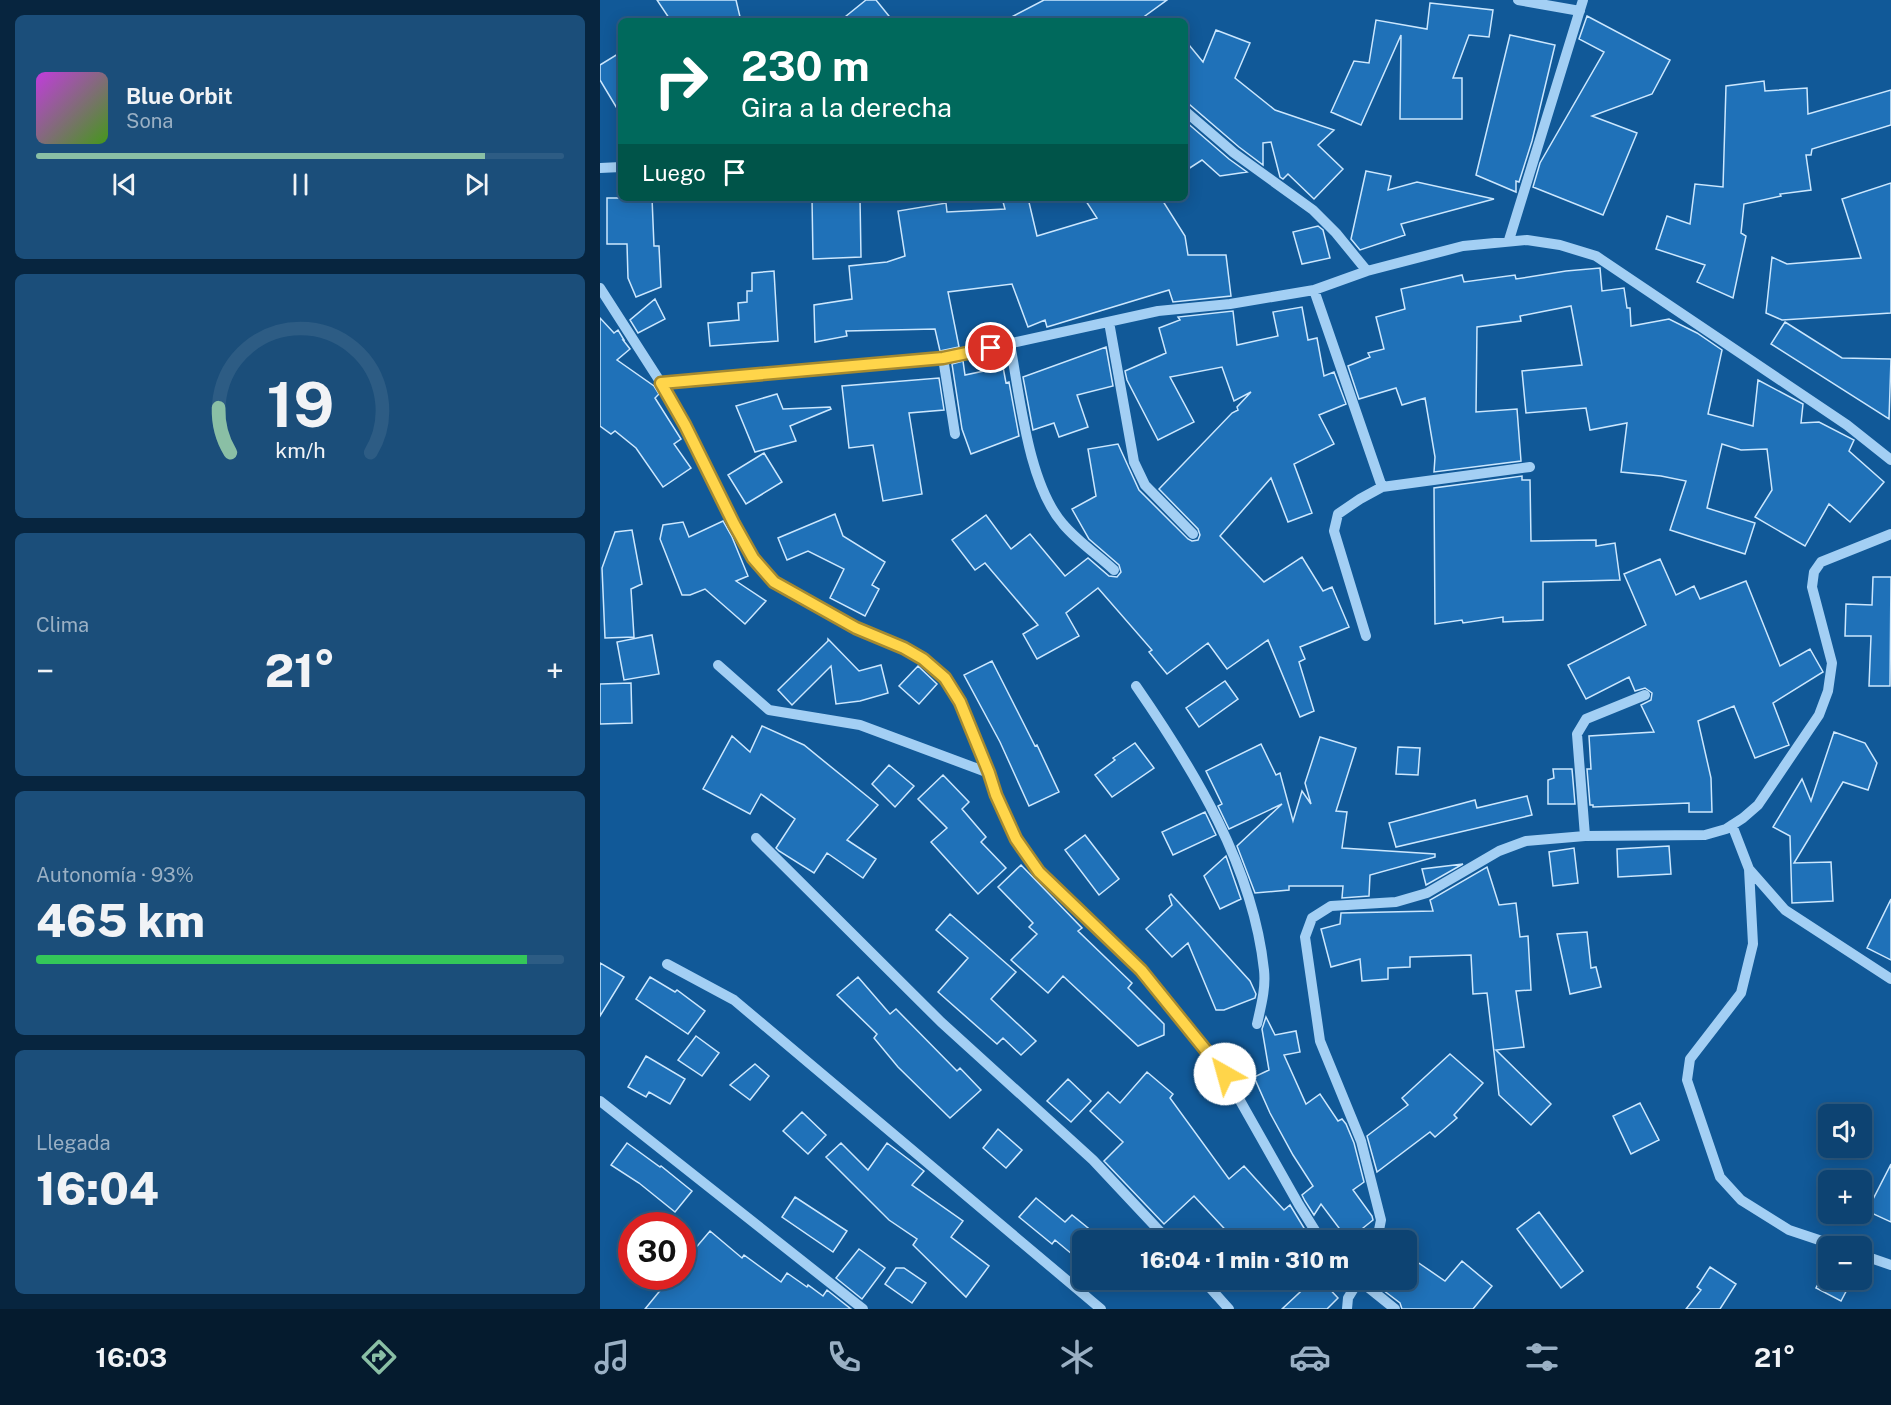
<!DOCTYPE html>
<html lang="es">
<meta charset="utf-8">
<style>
body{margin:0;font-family:"Public Sans",sans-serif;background:#1b4e7a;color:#f1f3f6;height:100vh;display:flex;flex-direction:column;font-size:22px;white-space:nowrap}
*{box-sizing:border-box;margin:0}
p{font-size:20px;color:#9ab0c4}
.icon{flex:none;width:33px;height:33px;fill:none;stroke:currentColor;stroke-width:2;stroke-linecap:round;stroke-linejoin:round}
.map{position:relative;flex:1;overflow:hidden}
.sheet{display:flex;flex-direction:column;gap:15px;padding:15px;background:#07253f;width:600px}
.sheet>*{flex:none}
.hud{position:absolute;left:18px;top:18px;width:570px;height:183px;border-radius:9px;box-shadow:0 3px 15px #0003,0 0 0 2px #2d5c84;background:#00695c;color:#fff;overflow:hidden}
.controls{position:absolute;left:1218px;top:1104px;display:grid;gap:12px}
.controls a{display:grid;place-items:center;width:54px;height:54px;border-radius:9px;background:#0d4372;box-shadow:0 3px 15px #0003,0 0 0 2px #2d5c84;font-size:30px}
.speed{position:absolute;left:18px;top:1212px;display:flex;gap:12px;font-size:30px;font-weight:700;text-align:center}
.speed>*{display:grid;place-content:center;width:78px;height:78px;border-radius:50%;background:#0d4372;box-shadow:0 3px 15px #0003,0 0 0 2px #2d5c84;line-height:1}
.speed .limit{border:9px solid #d22;background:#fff;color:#111}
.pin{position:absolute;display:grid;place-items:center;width:51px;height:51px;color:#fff;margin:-26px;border:3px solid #fff;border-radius:50%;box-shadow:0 2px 6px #0007}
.me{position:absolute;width:66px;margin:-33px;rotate:322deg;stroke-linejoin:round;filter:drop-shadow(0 0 4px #0008)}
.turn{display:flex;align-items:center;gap:21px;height:126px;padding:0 24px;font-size:27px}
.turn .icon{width:78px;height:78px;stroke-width:2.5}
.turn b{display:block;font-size:42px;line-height:51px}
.then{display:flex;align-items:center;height:57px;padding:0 24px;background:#0003;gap:12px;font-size:22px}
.big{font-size:45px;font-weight:800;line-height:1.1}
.sheet .tile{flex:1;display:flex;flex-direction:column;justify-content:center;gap:9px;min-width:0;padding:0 21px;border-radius:9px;background:#1b4e7a}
.sheet .dial{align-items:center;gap:0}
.dial svg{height:156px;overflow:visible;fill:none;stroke:#2d5c84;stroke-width:7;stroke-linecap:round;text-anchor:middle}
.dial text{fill:#f1f3f6;stroke:none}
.song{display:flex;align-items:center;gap:18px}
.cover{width:72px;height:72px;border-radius:9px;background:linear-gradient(135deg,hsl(290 70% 55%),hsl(100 70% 35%))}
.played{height:6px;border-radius:3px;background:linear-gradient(90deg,#8abfa5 85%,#2d5c84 85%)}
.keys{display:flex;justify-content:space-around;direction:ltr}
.heat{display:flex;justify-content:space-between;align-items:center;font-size:33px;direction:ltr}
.charge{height:9px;border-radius:4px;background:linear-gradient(90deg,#34c759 93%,#2d5c84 0)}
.trip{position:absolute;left:472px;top:1230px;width:345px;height:60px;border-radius:9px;background:#0d4372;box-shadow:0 3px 15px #0003,0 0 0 2px #2d5c84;font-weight:800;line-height:60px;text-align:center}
.tab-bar{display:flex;height:96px;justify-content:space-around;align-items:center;background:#051b2e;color:#9ab0c4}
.tab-bar .icon{width:42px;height:42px}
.tab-bar .current{color:#8abfa5}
.tab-bar b{font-size:27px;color:#f1f3f6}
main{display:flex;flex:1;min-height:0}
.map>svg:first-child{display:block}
.building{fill:#1f71b8;stroke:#cbe7fe;stroke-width:1.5}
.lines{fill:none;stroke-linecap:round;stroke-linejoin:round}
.minor{stroke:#a3cff4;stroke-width:10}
.route-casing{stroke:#a68a30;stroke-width:15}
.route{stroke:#ffd54a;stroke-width:10}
</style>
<main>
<section class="sheet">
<div class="tile">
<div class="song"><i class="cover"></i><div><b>Blue Orbit</b><p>Sona</p></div></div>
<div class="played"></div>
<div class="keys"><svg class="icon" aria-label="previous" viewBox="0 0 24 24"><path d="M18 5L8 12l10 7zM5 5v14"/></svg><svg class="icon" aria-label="pause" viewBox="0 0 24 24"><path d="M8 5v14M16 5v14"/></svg><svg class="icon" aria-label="next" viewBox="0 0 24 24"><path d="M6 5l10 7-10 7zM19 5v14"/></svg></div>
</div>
<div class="tile dial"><svg viewBox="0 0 100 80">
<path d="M14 69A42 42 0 1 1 86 69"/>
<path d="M14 69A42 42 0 0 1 8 46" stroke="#8abfa5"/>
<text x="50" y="56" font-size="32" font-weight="700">19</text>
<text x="50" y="72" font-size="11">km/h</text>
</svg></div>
<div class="tile"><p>Clima</p>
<div class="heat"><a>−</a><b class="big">21°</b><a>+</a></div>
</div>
<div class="tile"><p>Autonomía · 93%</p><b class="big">465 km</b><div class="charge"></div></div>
<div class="tile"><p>Llegada</p><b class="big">16:04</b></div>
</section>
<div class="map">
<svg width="1291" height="1309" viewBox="0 0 1291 1309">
<rect width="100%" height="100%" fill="#115998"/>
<!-- building -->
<path class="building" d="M57 0H136L141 21H71Z
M266 0H276L293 21H240Z
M444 0H567L538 21H404Z
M830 3 893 10 889 37 869 35 853 78H862V119H800L801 35 761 125 731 112 754 61 769 63 776 20 827 29Z
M987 16 1070 60 1052 94 992 116 1037 133 1003 215 933 187 940 163 1004 52 979 39Z
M616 30 650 43 635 78 675 110 734 130 718 145 743 169 714 199 688 174 683 179 680 177 671 142 663 143V165L639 147 590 105 585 104V40L603 62Z
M910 35 955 45 932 141 919 182 916 181V192L876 175Z
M21 52V115L0 80V65Z
M1164 81 1165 91 1207 88 1208 114 1291 90V125L1212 149 1211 155H1206L1211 190 1180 194 1181 196 1144 204 1141 233 1146 236 1133 298 1097 282 1105 265 1056 249 1067 216 1090 224 1095 184 1123 187 1126 86Z
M585 121 629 159 647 172 620 176 602 160 585 171Z
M766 171 791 176 788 190 817 182 894 199 801 224 805 235 760 250 751 239Z
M1291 183V313L1182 320 1166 313 1172 257 1187 264 1261 258 1242 199Z
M7 198H52L54 246H59L61 287 36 297 28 278 27 244H7Z
M212 198H260L261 257 213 259Z
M402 198H428L437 236 497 218 484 198H561L585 236 588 255H626L631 296 573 302 569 290 447 327 445 320 428 327 412 284 348 292 359 347 340 351 335 329 246 331 247 336 215 342 214 305 252 299 249 266 287 262 305 256 298 211 346 203 347 212 405 209Z
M718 226 723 230 730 258 702 264 693 232Z
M1000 268 1002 291 1024 288 1027 308H1030L1031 326 1069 319 1097 333 1122 350 1108 414 1153 426 1158 380 1203 404 1201 423 1219 422 1254 440 1249 451 1284 482 1250 522 1229 504 1205 546 1155 517 1172 490 1167 449 1141 450 1122 444 1107 508 1155 523 1145 554 1070 530 1086 481 1061 476 1021 472 1027 423 990 430 986 408 926 413 922 371 982 365 971 306 920 316 921 321 877 327 876 412 917 409 921 461 834 472 835 457 825 398 802 405 796 388 759 399 748 366 770 357 768 353 784 349 776 317 805 309 801 289 862 275 864 282 915 275 916 279 966 271Z
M174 271 178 341 110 346 108 323 139 320 138 303 147 302V291H152V273Z
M55 299 65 319 38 333 30 320Z
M702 307 708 340 717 338 724 376 734 372 746 404 719 415 734 444 694 464 712 513 688 522 671 478 620 536 664 582 702 557 723 591 732 587 749 627 700 647 705 659 699 662 714 711 700 717 668 640 627 669 608 643 567 674 549 652 552 650 498 588 466 613 479 636 437 659 423 634 438 625 385 563 375 570 352 540 386 515 411 549 430 534 465 576 488 558 509 576 517 577 521 572 519 565 489 539 472 509 496 496 488 449 518 444 539 490 588 539 592 541 598 540 600 535 598 529 559 489 632 413 638 410 637 407 651 392 634 401 622 367 570 377 594 422 558 440 527 380 525 371 566 353 559 328 580 320 578 317 633 311 637 345 678 336 673 312Z
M0 318 14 333 18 330 24 340H23L30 349 17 360 54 386 59 394 55 398 81 439 74 444 91 468 63 487 36 448 15 431 11 434 0 426Z
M1185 322 1242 358 1291 359 1289 419 1171 344Z
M506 347 513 386 477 395 488 427 459 437 454 423 433 430 423 377Z
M363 361 365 375 403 367 406 383 409 382 419 436 371 454 362 429 352 364Z
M339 378 344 410 309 413 322 494 283 501 273 445 249 448 242 386Z
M177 394 183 409 230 407 231 409 190 426 196 441 155 452 136 406Z
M164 453 182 482 146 504 128 475Z
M922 476V480H930L931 541 996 540V546L1015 543 1020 580 943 582V620L903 622V617L863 623 862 620 835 624 834 488Z
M235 514 243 536 285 562 272 585 279 589 265 616 230 598 244 569 208 551 187 560 178 538Z
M123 521 132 537 148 576 136 581 166 601 145 624 105 589 90 595H82L60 539 63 525 83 522 89 537Z
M32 530 42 584 31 589 34 637 5 638 2 568 15 532Z
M1060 559 1076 595 1094 586 1100 599 1146 581 1180 666 1210 649 1223 672 1173 703 1189 745 1155 758 1134 706 1098 721 1111 778 1112 812H1089V803L993 807V805H990L987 769H991L989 736 1054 732 1041 705 1051 700 1052 693 1045 688 1035 691 1029 677 986 699 968 665 1046 625 1024 574Z
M1273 577H1291L1290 686H1269L1271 636H1245L1246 604 1272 605Z
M52 635 59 674 24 680 17 642Z
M228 639 259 671 281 665 288 693 260 701 236 704 231 666 192 705 178 690 228 641Z
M392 661 435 746 437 745 459 792 429 806 400 742 364 675Z
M318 666 337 684 319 704 299 686Z
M625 681 638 699 599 727 586 708Z
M31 683 32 723 0 724V684Z
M162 726 204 745 278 805 247 840 276 859 263 878 227 853 214 873 179 851 176 848 195 819 161 794 150 814 103 789 132 736 150 752Z
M1234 732 1265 743 1277 763 1268 790 1243 782 1194 863 1231 862 1233 901 1192 903 1190 836 1173 827 1202 779 1211 801Z
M720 737 756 748 736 811 747 812 742 848 835 854V857L770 875 769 896 742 898 743 886H689V890L655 893 637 846 682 804 629 829 618 806 622 804 606 771 661 744 676 775 680 773 693 821 702 791 711 804 705 783Z
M535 743 554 768 512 797 495 775 515 760 513 758Z
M798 747 820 748 818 775 796 774Z
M289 765 314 786 295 807 272 784Z
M953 769H972L975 804H948V780L954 778Z
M343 775 369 802 362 809 386 837 381 842 406 868 378 894 331 842 347 828 318 799Z
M927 796 932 815 796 847 789 823 875 800 877 808Z
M605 812 616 835 573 855 562 832Z
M485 835 519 879 499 895 465 850Z
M1069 846 1071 874 1018 877 1017 849Z
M974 848 978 883 953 886 949 852Z
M626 856 641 899 620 909 604 876Z
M863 864 826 885 822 869Z
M421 865 482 928 478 931 532 983 528 988 564 1024V1035L538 1046 463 976 448 993 411 960 437 934 429 927 433 923 398 887Z
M887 867 899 905 916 903 920 937 928 936 931 990 916 991 924 1047 896 1050 951 1104 931 1125 899 1095 887 993 873 994 871 955 810 957V967L788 968V979L762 981 760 959 731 967 721 929 740 924 741 913 833 911 830 900Z
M571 894 650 981 656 994 655 998 624 1010H616L588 943 572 957 546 929 572 905 569 896Z
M1291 899V960L1267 948Z
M350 914 416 972 391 999 436 1041 421 1055 403 1038 397 1044 338 992 368 958 336 930Z
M987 932 991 968 996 967 1001 987 970 994 957 934Z
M0 963 24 977 0 1016Z
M50 977 75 992 77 990 105 1011 88 1034 36 999Z
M258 977 290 1014 296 1009 357 1071 360 1068 381 1090 350 1118 298 1067 274 1038 277 1034 237 995Z
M666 1017 675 1035 696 1031 700 1052 684 1055 706 1104 720 1094 738 1121 742 1119 746 1124 754 1143 764 1182 753 1190 772 1216 773 1220 748 1240 721 1204 714 1215 705 1201 702 1195 713 1186 693 1155 670 1113 654 1077 669 1070 662 1029Z
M96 1036 119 1053 102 1076 78 1060Z
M850 1054 883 1083 854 1115 857 1118 835 1137 830 1132 777 1172 767 1136 808 1105 802 1098Z
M46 1056 85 1079 70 1104 49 1092 46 1097 28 1087Z
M155 1064 169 1076 150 1100 130 1085Z
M547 1072 573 1094 570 1098 629 1179 644 1166 684 1210 690 1205 704 1228 695 1240H635L594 1196 564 1224 504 1161 523 1142 490 1111 508 1092 520 1103Z
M468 1079 491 1101 471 1122 447 1101Z
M1040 1103 1059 1140 1031 1154 1013 1116Z
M202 1112 226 1135 208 1154 183 1131Z
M398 1129 422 1150 406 1168 383 1148Z
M27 1143 60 1167 61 1166 92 1191 75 1212 39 1183 11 1165Z
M241 1143 268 1170 287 1143 324 1171 312 1185 363 1221 351 1237 389 1266 366 1297 313 1245 317 1239 289 1220 226 1157Z
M1291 1164V1222L1267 1211Z
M195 1197 247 1231 233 1252 182 1217Z
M436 1198 465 1222 472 1215 503 1240 505 1238 508 1240H483V1259L481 1257 479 1260 455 1240 452 1244 419 1217Z
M939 1212 983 1271 961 1288 917 1229Z
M110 1231 142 1258 144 1255 181 1282 187 1273 207 1287 208 1285 223 1296 227 1290 251 1309H45L72 1276H82V1264Z
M259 1249 285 1268 262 1299 236 1278Z
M807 1255 845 1281 862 1261 892 1286 873 1309H802L800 1303 783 1290 796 1280H807Z
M1110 1267 1136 1284 1120 1309H1086L1101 1290 1097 1287Z
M296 1268H304L326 1283 312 1303 285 1284Z
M1226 1269 1228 1270V1280H1246L1251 1282 1241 1301 1216 1288Z
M713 1280H721L738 1298 727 1309H682Z"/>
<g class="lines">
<!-- minor -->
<path class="minor" d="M918 0 980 11
M585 111 634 153 713 210 736 233 767 271
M0 168 21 167
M909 240 983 0
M0 288 61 383 85 425 133 524 153 557 174 582 256 628 304 648 323 659 345 678 360 702 389 773 396 795 416 839 439 871 541 970 625 1074 699 1205 721 1240
M714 290 782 487
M509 322 534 462 545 485 593 534
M410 344C420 396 428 484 463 524 477 541 498 555 514 570
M343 358 355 434
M61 383 343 358 558 311 630 304 714 290 767 271 863 246 927 240 960 245 996 256 1247 425 1291 460
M766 636 734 531 738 514 760 499 782 487 930 467
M118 665 169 710 260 725 389 773
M536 686C594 770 653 866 664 970 666 988 661 1006 657 1024
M1132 825 1149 869 1185 910 1291 979
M985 836 977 734 986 719 1045 695
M156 838 341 1022 493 1160 568 1240
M1149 869 1153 944 1141 993 1090 1059 1087 1080 1120 1177 1141 1200 1189 1230 1237 1246
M67 964 134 1000 501 1309
M0 1101 263 1309
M777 1240 781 1220 761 1141 720 1041 705 937 712 918 731 906 796 902 827 893 899 851 926 841 985 836 1105 835 1126 829 1143 818 1158 805 1219 715 1228 691 1232 663 1212 587 1214 572 1221 562 1291 534
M1262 1255 1291 1265
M603 1280 629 1309
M759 1280 795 1309
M747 1309 748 1298 759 1280"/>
</g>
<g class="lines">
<!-- route casing -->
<g class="route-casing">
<path id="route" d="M391 348 343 358 61 383 85 425 134 524 153 558 174 582 256 628 304 648 323 659 345 678 360 702 389 773 396 795 416 839 439 872 541 970 625 1074"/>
</g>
<!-- route -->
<use href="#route" class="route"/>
</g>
</svg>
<div class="controls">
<a><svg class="icon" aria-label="sound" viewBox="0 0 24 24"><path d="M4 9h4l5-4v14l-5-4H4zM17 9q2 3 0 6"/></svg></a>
<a>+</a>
<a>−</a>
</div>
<div class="speed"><div class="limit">30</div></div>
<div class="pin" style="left:391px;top:348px;background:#d93025"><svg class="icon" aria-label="arrive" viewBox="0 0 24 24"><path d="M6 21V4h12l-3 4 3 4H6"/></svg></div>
<svg class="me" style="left:625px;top:1074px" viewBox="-20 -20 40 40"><circle r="19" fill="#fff"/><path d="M0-13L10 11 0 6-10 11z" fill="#ffd54a"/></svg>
<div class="trip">16:04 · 1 min · 310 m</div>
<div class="hud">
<div class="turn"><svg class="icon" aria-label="right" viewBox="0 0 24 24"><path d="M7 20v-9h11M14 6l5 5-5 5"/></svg><div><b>230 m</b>Gira a la derecha</div></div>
<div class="then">Luego<svg class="icon" aria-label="arrive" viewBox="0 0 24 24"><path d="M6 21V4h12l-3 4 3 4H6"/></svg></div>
</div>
</div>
</main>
<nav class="tab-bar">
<b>16:03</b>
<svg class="icon current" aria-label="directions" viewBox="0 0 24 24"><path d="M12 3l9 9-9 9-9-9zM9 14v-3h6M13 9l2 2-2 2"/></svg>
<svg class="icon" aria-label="music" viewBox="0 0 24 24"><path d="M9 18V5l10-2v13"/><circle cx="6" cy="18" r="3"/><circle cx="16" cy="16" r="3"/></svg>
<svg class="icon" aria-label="phone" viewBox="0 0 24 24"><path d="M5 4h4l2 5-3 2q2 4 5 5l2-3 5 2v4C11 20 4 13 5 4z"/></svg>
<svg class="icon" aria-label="climate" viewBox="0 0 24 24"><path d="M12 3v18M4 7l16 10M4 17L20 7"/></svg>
<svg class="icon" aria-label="car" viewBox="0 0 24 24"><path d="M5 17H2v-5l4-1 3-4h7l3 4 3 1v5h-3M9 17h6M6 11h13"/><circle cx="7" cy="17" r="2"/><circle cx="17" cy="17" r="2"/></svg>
<svg class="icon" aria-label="filters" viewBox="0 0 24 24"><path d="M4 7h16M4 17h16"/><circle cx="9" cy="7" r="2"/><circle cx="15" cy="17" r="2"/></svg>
<b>21°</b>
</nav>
